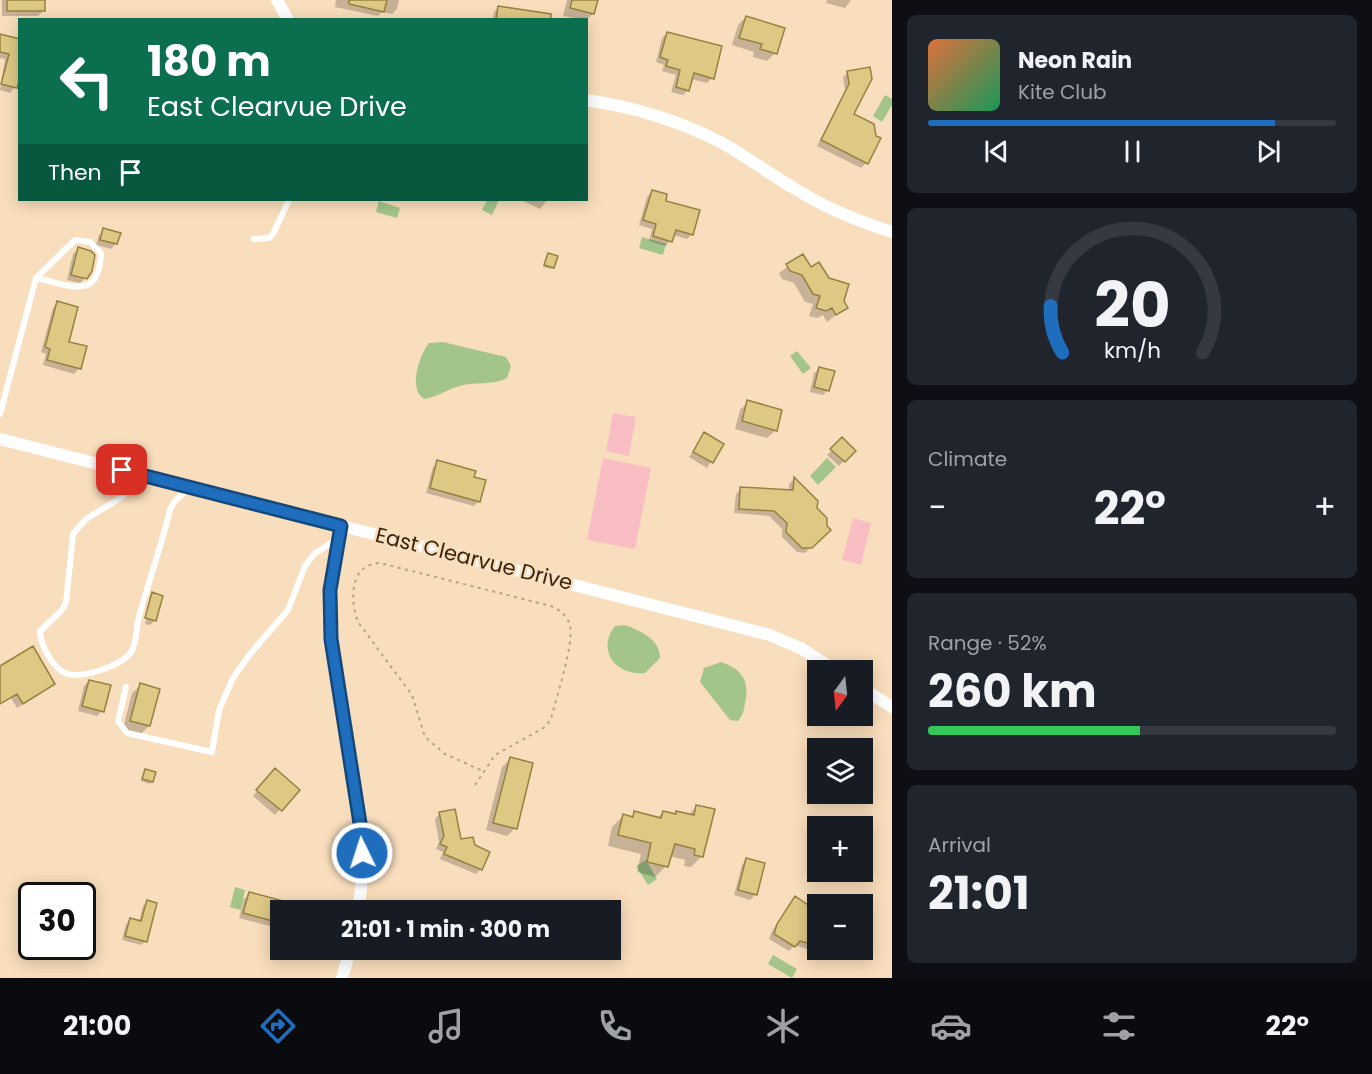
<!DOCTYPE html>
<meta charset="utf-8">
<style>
body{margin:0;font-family:Poppins,sans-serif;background:#20242c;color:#f1f3f6;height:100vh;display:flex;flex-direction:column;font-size:22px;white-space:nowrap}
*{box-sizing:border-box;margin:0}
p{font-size:20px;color:#9ea1a6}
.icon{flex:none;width:33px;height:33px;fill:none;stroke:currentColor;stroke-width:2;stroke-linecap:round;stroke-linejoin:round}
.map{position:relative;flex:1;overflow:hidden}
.side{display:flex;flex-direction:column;gap:15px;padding:15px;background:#0d0f14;width:480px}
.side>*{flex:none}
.hud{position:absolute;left:18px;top:18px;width:570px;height:183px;border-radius:0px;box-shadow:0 3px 15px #0003;background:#0b6e4f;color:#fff;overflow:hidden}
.needle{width:39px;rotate:195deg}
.buttons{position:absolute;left:807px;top:660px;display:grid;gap:12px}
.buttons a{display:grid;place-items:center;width:66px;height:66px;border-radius:0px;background:#171b24;box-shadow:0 3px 15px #0003;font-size:30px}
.speed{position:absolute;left:18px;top:882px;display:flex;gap:12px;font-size:30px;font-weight:700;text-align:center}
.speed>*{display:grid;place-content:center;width:78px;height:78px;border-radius:50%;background:#171b24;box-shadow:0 3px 15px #0003;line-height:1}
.speed .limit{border:3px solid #111;border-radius:9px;background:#fff;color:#111}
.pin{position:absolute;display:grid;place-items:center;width:51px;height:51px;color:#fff;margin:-26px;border-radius:12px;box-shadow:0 3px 9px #0006}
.me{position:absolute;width:66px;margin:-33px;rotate:356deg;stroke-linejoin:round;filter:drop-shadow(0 0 4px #0008)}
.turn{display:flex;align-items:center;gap:21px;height:126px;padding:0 30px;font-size:27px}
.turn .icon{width:78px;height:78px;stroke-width:2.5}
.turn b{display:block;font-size:42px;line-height:51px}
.then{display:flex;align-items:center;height:57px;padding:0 30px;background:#0003;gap:12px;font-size:22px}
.big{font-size:45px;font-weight:700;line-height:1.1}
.side .widget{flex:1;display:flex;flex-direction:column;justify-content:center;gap:9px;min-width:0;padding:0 21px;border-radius:9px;background:#20242c}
.side .dial{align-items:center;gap:0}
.dial svg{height:156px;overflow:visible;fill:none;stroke:#363941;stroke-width:7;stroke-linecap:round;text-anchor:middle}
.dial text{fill:#f1f3f6;stroke:none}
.song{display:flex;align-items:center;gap:18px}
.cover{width:72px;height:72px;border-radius:9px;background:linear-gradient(135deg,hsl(20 70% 55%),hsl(150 70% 35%))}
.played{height:6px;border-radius:3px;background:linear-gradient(90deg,#1e6ebd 85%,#363941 85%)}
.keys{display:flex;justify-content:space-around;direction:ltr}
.heat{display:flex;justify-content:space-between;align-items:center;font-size:33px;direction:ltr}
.charge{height:9px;border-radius:4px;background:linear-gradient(90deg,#34c759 52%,#363941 0)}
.trip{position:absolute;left:270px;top:900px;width:351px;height:60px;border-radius:0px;background:#171b24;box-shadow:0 3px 15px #0003;font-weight:700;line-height:60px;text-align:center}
.dock{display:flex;height:96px;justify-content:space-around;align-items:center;background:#090b0e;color:#9ea1a6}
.dock .icon{width:42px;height:42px}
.dock .current{color:#1e6ebd}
.dock b{font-size:27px;color:#f1f3f6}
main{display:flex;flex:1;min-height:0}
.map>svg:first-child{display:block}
.green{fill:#f9bec3}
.water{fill:#a3c58a}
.shadow{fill:#0003}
.building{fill:#ddc884;stroke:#968140;stroke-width:1.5}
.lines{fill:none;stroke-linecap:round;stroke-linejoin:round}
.path{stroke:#b9a284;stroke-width:2;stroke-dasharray:3 4.5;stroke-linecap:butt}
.lane{stroke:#fff;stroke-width:6}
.street{stroke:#fff;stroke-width:12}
.route-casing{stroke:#14487b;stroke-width:15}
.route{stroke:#1e6ebd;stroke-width:10}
.labels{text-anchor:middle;stroke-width:5;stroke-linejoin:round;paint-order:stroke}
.street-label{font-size:21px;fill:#37260f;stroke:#f9debd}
</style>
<main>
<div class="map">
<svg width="892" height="978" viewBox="0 0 892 978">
<rect width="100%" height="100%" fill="#f9debd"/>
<!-- green -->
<path class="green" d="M613 413 636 417 629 456 606 451Z
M603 458 651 468 635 549 587 540Z
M853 518 871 523 861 565 842 560Z"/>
<!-- water -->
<path class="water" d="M885 95 892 99V105L882 122 873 116Z
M487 200H499L492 215 482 210Z
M379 201 400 208 397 218 376 212Z
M642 237 666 244 663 255 639 248Z
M443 342 506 357 511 366 507 378C491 386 476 381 460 386 447 389 438 397 424 399 408 388 419 356 429 343Z
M797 351 811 368 803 374 790 356Z
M827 458 836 467 818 485 810 476Z
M625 625C641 631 660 639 660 658L645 673C616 676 596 650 615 626Z
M721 662C742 669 750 681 745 703 744 710 743 715 738 721L730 720 700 682 704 668Z
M646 860 657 879 648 885 636 866Z
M235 887 245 890 241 910 230 907Z
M773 955 797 969 792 978 768 964Z"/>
<!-- shadow -->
<path class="shadow" d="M2 0H43V11L38 16H2Z
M336 0H399L397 9 392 14 382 12 378 16 335 7Z
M567 0H596L593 14 586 20 563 16Z
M827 0H851L845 8 826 3Z
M499 7 536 20H493L494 12Z
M746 17 775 53 767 61 753 57 754 52 732 45 738 25Z
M667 33 712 78 707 83 691 79 688 90 683 95 671 92 676 75 662 71 664 65 656 62 662 38Z
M0 37 20 41V87L16 86 10 93 0 90 5 59 0 58Z
M848 72 852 114 875 137 866 163 861 168 817 146 845 90 843 77Z
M652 191 692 234 687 239 673 235 666 246 649 241 652 229 639 225 647 197Z
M521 200H547L540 209Z
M104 230 116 243 111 249 96 245 99 235Z
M79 249 85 278 80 283 67 280 73 254Z
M548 255 553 267 551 269 543 267Z
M803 256 810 269 846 307 827 322 823 315 817 318 809 316 813 304 805 302 794 283 782 279 779 273Z
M58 303 67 343 79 368 74 374 43 365 46 354 41 352 53 308Z
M820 368 828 390 823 395 810 392 814 373Z
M748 402 776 430 767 438 735 429 740 410Z
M704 434 722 444 707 468 689 457Z
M842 440 854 451 839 466 827 455Z
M438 462 472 478 479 501 474 506 426 493 433 467Z
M794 479 828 530 805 553 797 552 782 537V529L769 516 734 513 736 494 741 489 789 492V484Z
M152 594 155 620 150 625 145 624 152 598H148L140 623 147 599Z
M0 668 53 683 17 708 11 698 0 704Z
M89 681 102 711 97 716 78 711 84 686Z
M141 685 149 726 141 734 123 729 132 693Z
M510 759 515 828 507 836 486 830 502 767Z
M146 770 152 782 150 784 141 781Z
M270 775 298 790 275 815 253 796Z
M697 806 701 857 691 867 684 866 685 860 670 856 666 866 655 877 637 872 641 854 608 846 612 827 623 816 630 818 634 813 657 818 663 812 687 816Z
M440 813 481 869 476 874 440 859 443 852 436 849 439 842 435 819Z
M747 859 755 895 750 900 734 895 742 865Z
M249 894 287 904 285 910H280V925L277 928 239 918 244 899Z
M795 897 818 914V950H831L825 955 795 945 789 951 769 939 772 931Z
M147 902 146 941 141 945 122 940 126 924 131 920 139 922 143 906Z
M419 904 437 910H413Z"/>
<!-- building -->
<path class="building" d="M7 0H45V11H7Z
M349 0H387L384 12 349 4Z
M572 0H598L594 14 570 8Z
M498 6 551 14V20H496Z
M746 16 785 28 777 54 760 49 762 44 739 38Z
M667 32 722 46 714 79 694 73 689 91 676 87 680 70 666 66 668 60 660 57Z
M0 34 20 39V78L17 88 1 84 9 54 0 52Z
M870 67 872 79 854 114 874 124 876 136 881 138 868 164 821 140 849 84 847 71Z
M652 190 667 194 666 201 700 210 693 235 676 230 672 242 653 236 656 224 643 220Z
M103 228 121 233 117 244 100 240Z
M78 247 91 251 95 255 92 271 87 279 71 275Z
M548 253 558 256 554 268 544 265Z
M803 254 811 267 819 262 829 278 849 284 844 301 848 308 836 315 832 308 826 311 816 308 820 296 813 294 802 275 790 271 786 264Z
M57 301 78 307 69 342 87 346 81 369 47 360 50 349 45 347Z
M819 367 835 371 829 391 814 387Z
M747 400 782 410 777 431 742 421Z
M704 432 724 444 713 463 693 452Z
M842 437 856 451 845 462 830 449Z
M437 460 476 471 474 477 486 480 480 502 430 488Z
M794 477 818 501 817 508 827 518V526L831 530 812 548H802L786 532 787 523 774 511 739 509 740 487 793 490Z
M152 592 163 596 156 621 145 618Z
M33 646 55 684 23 704 17 694 0 704V666Z
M89 680 111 685 104 712 82 706Z
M140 683 160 689 150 726 130 721Z
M510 757 533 763 517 829 493 823Z
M275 768 300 790 282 811 256 790Z
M145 769 156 772 153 782 142 779Z
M696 805 715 809 703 857 694 855 695 849 675 844 668 867 647 862 651 843 618 835 623 814 633 817 634 811 661 818 663 811 676 814V811L694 815Z
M455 809 461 839 473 837 475 845 490 852 482 870 444 854 447 847 440 844 444 836 439 812Z
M746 858 765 863 757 895 738 890Z
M249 892 306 907V910H280V923L243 913Z
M795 896 818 912V946L800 941 795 947 774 934 777 924Z
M147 900 157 903 147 942 125 936 130 918 141 921Z"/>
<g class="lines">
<!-- path -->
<path class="path" d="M475 785 495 755 545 727 551 719C556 698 574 645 570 626 568 616 560 610 551 606L380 563C349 564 350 600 358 622L412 695 425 737 445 754 483 771"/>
<!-- lane -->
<path class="lane" d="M254 239 269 238 273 234 289 200
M0 414 36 278 75 240 90 242 101 253C99 302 70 285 36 278
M142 476 122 497 86 519 73 534 66 603 61 611 40 631C40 644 52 667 65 673 81 680 123 665 131 652 137 643 136 630 138 621 148 583 161 547 170 510L174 502 190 487
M126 687 118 721 127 733 212 752 219 710 233 678 250 654 288 610 305 566 314 554 339 538"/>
<!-- street -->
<path class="street" d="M277 0 288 20
M586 100C634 107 680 121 722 143 746 156 768 173 792 187 823 207 857 221 892 232
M0 439 770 635 802 649 835 670
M341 526C335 564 328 601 331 640 339 729 374 821 358 910
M862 688 892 707
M342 978 350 950"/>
</g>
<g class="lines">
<!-- route casing -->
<g class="route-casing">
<path id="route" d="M122 470 341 526 330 590 331 639 362 836V853"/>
</g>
<!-- route -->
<use href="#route" class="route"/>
</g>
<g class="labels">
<!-- street labels -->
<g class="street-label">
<text transform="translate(474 559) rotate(14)" y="7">East Clearvue Drive</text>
</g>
</g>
</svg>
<div class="buttons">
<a><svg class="needle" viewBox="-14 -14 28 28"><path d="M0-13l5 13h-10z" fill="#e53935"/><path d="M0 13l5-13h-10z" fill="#9ea1a6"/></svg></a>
<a><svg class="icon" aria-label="layers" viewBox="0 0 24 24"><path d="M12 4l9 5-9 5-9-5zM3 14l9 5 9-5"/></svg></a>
<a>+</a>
<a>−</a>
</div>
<div class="speed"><div class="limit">30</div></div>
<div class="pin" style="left:122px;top:470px;background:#d93025"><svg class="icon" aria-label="arrive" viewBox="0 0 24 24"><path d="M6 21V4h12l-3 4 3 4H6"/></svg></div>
<svg class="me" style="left:362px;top:853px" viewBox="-20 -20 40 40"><circle r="17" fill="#1e6ebd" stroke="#fff" stroke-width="3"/><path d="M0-11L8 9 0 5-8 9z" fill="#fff"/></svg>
<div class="trip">21:01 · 1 min · 300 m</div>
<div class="hud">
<div class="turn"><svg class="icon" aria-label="left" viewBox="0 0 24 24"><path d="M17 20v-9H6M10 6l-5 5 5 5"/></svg><div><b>180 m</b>East Clearvue Drive</div></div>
<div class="then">Then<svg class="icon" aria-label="arrive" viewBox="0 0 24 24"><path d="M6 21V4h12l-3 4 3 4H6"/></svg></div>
</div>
</div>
<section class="side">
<div class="widget">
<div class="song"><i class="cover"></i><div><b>Neon Rain</b><p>Kite Club</p></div></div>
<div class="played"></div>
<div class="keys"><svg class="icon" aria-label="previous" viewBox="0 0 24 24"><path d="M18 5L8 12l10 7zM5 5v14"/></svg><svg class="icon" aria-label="pause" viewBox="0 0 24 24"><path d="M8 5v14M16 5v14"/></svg><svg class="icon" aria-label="next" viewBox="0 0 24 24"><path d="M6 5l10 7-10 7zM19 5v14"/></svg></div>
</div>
<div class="widget dial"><svg viewBox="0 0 100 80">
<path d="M14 69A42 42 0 1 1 86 69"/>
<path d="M14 69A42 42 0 0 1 8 45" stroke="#1e6ebd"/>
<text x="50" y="56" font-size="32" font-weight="700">20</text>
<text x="50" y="72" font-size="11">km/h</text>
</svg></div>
<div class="widget"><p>Climate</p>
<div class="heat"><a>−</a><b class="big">22°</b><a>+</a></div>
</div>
<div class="widget"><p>Range · 52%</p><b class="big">260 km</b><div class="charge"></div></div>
<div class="widget"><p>Arrival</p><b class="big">21:01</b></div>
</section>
</main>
<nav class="dock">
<b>21:00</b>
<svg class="icon current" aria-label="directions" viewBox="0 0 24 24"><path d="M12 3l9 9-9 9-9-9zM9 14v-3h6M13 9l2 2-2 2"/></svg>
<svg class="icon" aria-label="music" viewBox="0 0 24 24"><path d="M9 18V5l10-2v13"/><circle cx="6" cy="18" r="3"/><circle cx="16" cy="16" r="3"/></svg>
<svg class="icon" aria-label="phone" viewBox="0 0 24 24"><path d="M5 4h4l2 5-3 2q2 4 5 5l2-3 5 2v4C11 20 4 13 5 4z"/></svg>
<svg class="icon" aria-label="climate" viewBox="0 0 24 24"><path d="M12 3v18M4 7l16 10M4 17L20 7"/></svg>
<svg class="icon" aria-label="car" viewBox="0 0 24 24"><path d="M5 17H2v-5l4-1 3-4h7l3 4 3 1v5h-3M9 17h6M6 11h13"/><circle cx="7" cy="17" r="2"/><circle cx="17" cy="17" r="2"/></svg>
<svg class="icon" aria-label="filters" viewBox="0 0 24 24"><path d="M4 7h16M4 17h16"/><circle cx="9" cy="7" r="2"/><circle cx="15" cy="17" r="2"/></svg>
<b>22°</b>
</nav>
